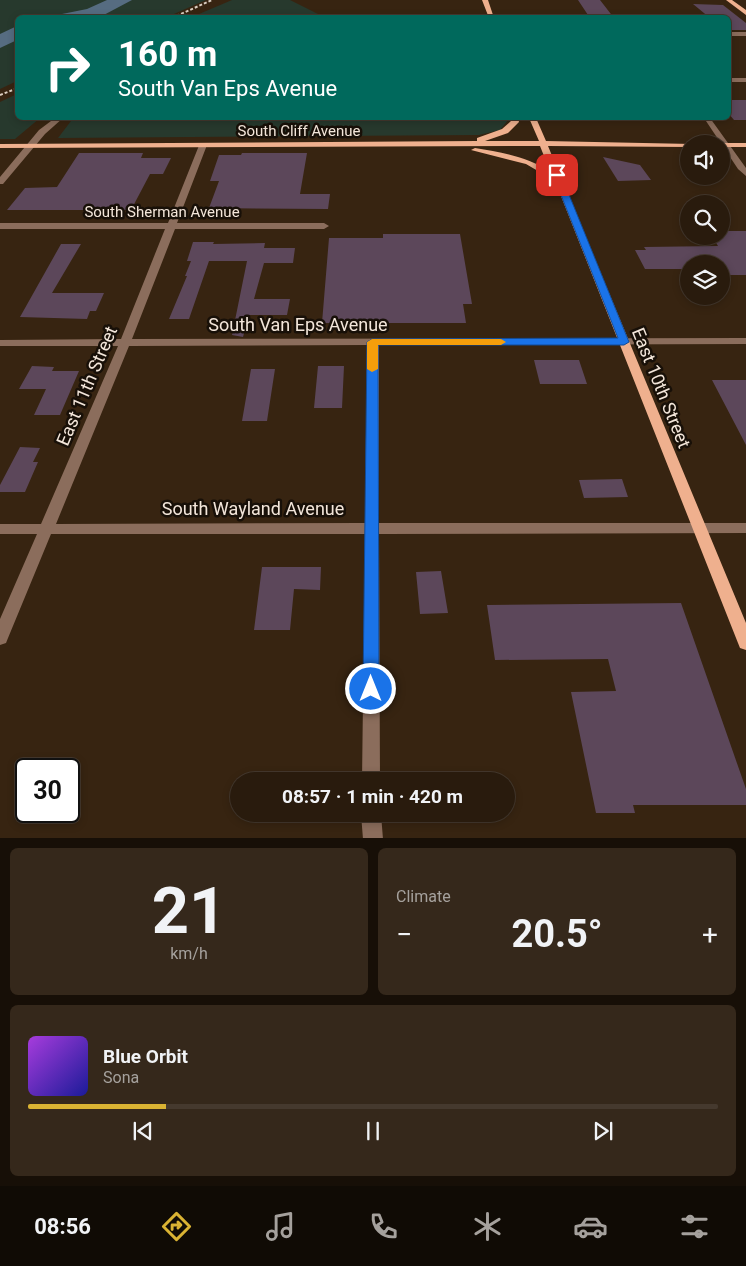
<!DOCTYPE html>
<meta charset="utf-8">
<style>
body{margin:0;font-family:Roboto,sans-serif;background:#35281b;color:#f1f3f6;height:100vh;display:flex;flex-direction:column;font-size:19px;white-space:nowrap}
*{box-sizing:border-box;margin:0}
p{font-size:16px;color:#a5a19d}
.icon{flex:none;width:28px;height:28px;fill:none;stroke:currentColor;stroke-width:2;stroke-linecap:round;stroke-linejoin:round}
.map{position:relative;height:838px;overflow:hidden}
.drawer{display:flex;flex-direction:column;gap:10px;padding:10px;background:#170f07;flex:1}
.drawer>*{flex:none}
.hud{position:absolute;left:15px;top:15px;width:716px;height:105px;border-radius:8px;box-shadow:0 2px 8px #0003,0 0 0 1px #45392e;background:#00695c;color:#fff;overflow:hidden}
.buttons{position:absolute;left:680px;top:135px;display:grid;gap:10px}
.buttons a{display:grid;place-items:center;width:50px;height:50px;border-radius:50%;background:#291b0d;box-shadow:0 2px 8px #0003,0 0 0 1px #45392e;font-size:25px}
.speed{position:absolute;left:15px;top:758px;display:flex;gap:10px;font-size:25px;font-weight:700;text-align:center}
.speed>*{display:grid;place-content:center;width:65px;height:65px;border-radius:50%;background:#291b0d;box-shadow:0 2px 8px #0003,0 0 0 1px #45392e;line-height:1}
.speed .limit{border:2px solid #111;border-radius:8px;background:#fff;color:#111}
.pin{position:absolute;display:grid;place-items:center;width:42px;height:42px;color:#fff;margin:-21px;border-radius:10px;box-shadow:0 2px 8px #0006}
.me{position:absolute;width:55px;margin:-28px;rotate:0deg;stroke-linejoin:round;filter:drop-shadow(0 0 4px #0008)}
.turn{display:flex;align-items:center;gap:18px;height:105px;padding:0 20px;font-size:22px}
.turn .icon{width:65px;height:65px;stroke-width:2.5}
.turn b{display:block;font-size:35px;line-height:42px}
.big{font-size:38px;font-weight:700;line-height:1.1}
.drawer .tile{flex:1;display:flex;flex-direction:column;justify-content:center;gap:8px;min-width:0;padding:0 18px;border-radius:8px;background:#35281b}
.drawer .dial{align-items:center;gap:0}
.dial b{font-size:65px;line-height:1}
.song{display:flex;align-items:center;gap:15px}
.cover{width:60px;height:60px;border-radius:8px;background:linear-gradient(135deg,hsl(280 70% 55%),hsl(240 70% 35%))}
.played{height:5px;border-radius:2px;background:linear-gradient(90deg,#dab333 20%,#45392e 20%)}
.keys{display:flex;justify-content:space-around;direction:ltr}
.heat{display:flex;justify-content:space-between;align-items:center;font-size:28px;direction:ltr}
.drawer .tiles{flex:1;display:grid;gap:10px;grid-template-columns:1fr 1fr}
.tile:last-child{grid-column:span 2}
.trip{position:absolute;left:230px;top:772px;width:285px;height:50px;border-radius:25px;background:#291b0d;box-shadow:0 2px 8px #0003,0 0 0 1px #45392e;font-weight:700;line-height:50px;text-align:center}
.tabs{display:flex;height:80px;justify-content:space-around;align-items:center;background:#100b05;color:#a5a19d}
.tabs .icon{width:35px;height:35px}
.tabs .selected{color:#dab333}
.tabs b{font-size:22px;color:#f1f3f6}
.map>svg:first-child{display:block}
.green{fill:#27392d}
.water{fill:#566c81}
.building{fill:#5c475a}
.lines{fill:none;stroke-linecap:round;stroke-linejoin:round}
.minor{fill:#8b6d5c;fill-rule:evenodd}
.major{fill:#efb08e;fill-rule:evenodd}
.rail{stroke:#dbcec1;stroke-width:2;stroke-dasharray:3 2;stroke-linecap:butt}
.route{fill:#1a73e8;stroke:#114b97}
.slow{fill:#f59e0b}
.labels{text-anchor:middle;stroke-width:5;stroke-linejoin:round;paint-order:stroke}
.far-street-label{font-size:15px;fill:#f3e6da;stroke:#181008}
.street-label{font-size:18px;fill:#f3e6da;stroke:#181008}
</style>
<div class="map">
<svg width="746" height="839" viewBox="0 0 746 839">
<rect width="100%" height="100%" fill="#372411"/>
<!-- green -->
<path class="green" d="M0 0H206L167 17 18 18 17 81 0 89Z
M232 0H290L324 17H192Z
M17 94 18 118H40L15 139H0V102Z
M77 118H507L508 120 500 130 479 135 58 138 71 121Z"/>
<!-- water -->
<path class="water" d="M107 0H132L100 17H47L87 9Z
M17 26V40L0 48V34Z"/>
<!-- building -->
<path class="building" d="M578 0H600L614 18H590Z
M693 4 723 5 746 23V30H729V18H710Z
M729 100H746V120H734L729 114Z
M79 153H143L141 158H171L163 174H150L131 210H7L25 188 57 187Z
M242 153H307L300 194H330L328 209 209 208 219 181H210L219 155H241Z
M603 157 640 165 651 180 618 181Z
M721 231H746V275H721V264H689V269H645L635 250H646L644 247 718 246 712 236H721Z
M383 234H460L472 304H463L466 323H322L329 238H383Z
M193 242H214L213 244 265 243 264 248H295L293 263H264L254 299H290L287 315H249L243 337 232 335 247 261H209L189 319H169L187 276H185L191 261H187Z
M61 244H81L52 293H104L96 311H90L87 319 20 317Z
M534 360H579L587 384H540Z
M32 366 54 367 52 371H79L60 415H34L46 389H19Z
M318 366H344L342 408H314Z
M251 369H275L267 421H242Z
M712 380H746V445Z
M20 447 40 448 33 462H38L25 492H0V485Z
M622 479 628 497 584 498 579 480Z
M262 567H321L320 590 294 589 290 630H254Z
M441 571 448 613 420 614 416 572Z
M681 603 746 789V805H633L635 813H596L571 692 616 691 608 659 495 660 487 605Z"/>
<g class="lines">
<!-- minor -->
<path class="minor" d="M729 32H746V36H729Z
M729 78H746V82H729Z
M55 118H63L45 134 3 184H0V177L39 130Z
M704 118H710L746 168V176L738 169Z
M200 143 207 145 177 223H324L329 226 324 229H175L132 339 746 338V344L379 345V523H746V533L379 534 380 781H362L365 534H51L8 638 6 643 0 645V619L37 534H0V524H41L118 346H0V340L121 339 165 229H0V223H168ZM367 345 365 523 56 524 129 346Z
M361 814H381L383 839H363Z"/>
<!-- major -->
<path class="major" d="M482 0H488L494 18H489Z
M726 0H732L746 10V15Z
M512 118H518L519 122 508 133 485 141H539L529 118H536L546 141 692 144H689V147L548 146 746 623V650L740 648 738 643 555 181 526 164 471 150 475 148C502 152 527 157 550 171L540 146 0 148V144L477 141V138L502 129 511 121Z
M721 143H746V147H721V144H718Z"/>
<!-- rail -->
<path class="rail" d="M172 18 212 0
M0 95 18 88"/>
</g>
<!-- route -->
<path class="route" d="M557 173 561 175 629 342 624 345H378L379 689 377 694 371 696 366 694 363 689 367 342 372 339 618 338 553 175Z"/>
<!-- slow -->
<path class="slow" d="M372 339H501L506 342 501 345H378V369L372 372 367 369V342Z"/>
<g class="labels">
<!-- far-street labels -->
<g class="far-street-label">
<text x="299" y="136">South Cliff Avenue</text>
<text x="162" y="217">South Sherman Avenue</text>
</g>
<!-- street labels -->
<g class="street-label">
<text x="298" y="331">South Van Eps Avenue</text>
<text transform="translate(87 386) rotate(-67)" y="6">East 11th Street</text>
<text transform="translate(661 388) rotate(68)" y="6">East 10th Street</text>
<text x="253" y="515">South Wayland Avenue</text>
</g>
</g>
</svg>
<div class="buttons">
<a><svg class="icon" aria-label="sound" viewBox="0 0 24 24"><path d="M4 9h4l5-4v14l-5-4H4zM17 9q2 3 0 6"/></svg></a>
<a><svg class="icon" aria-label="search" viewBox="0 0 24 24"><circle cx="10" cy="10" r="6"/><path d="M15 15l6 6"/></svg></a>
<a><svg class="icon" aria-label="layers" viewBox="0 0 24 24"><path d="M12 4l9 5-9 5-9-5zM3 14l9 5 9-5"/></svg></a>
</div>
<div class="speed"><div class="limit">30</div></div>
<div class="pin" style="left:557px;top:175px;background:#d93025"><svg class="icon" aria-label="arrive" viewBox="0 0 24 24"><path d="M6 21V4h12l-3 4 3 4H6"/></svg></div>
<svg class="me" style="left:371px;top:689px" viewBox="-20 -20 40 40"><circle r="17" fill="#1a73e8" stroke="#fff" stroke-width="3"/><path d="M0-11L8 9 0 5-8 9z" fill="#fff"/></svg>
<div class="trip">08:57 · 1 min · 420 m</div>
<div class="hud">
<div class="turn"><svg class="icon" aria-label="right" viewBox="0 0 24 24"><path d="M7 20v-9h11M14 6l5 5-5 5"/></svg><div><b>160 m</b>South Van Eps Avenue</div></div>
</div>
</div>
<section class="drawer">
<div class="tiles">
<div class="tile dial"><b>21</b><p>km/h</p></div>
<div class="tile"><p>Climate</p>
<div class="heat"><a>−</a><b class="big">20.5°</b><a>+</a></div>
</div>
<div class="tile">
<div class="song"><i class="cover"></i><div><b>Blue Orbit</b><p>Sona</p></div></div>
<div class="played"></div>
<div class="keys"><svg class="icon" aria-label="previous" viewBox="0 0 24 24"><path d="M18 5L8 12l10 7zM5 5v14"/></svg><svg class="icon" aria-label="pause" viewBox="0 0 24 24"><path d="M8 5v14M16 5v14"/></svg><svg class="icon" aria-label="next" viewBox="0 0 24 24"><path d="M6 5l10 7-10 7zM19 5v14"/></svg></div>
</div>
</div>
</section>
<nav class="tabs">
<b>08:56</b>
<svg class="icon selected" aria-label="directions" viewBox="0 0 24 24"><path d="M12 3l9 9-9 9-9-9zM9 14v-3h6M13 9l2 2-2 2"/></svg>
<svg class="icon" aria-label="music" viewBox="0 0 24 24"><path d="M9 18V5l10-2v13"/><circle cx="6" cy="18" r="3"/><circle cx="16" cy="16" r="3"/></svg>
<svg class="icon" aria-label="phone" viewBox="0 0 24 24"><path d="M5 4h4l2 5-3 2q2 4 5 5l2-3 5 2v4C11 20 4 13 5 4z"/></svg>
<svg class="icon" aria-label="climate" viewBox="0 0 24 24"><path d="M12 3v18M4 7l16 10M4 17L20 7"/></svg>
<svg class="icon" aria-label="car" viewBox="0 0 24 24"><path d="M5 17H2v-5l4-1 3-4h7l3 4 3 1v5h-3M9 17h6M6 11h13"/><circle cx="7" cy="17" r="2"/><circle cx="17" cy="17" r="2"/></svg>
<svg class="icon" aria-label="filters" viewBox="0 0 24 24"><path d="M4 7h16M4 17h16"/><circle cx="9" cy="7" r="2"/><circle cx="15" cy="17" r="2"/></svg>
</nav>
